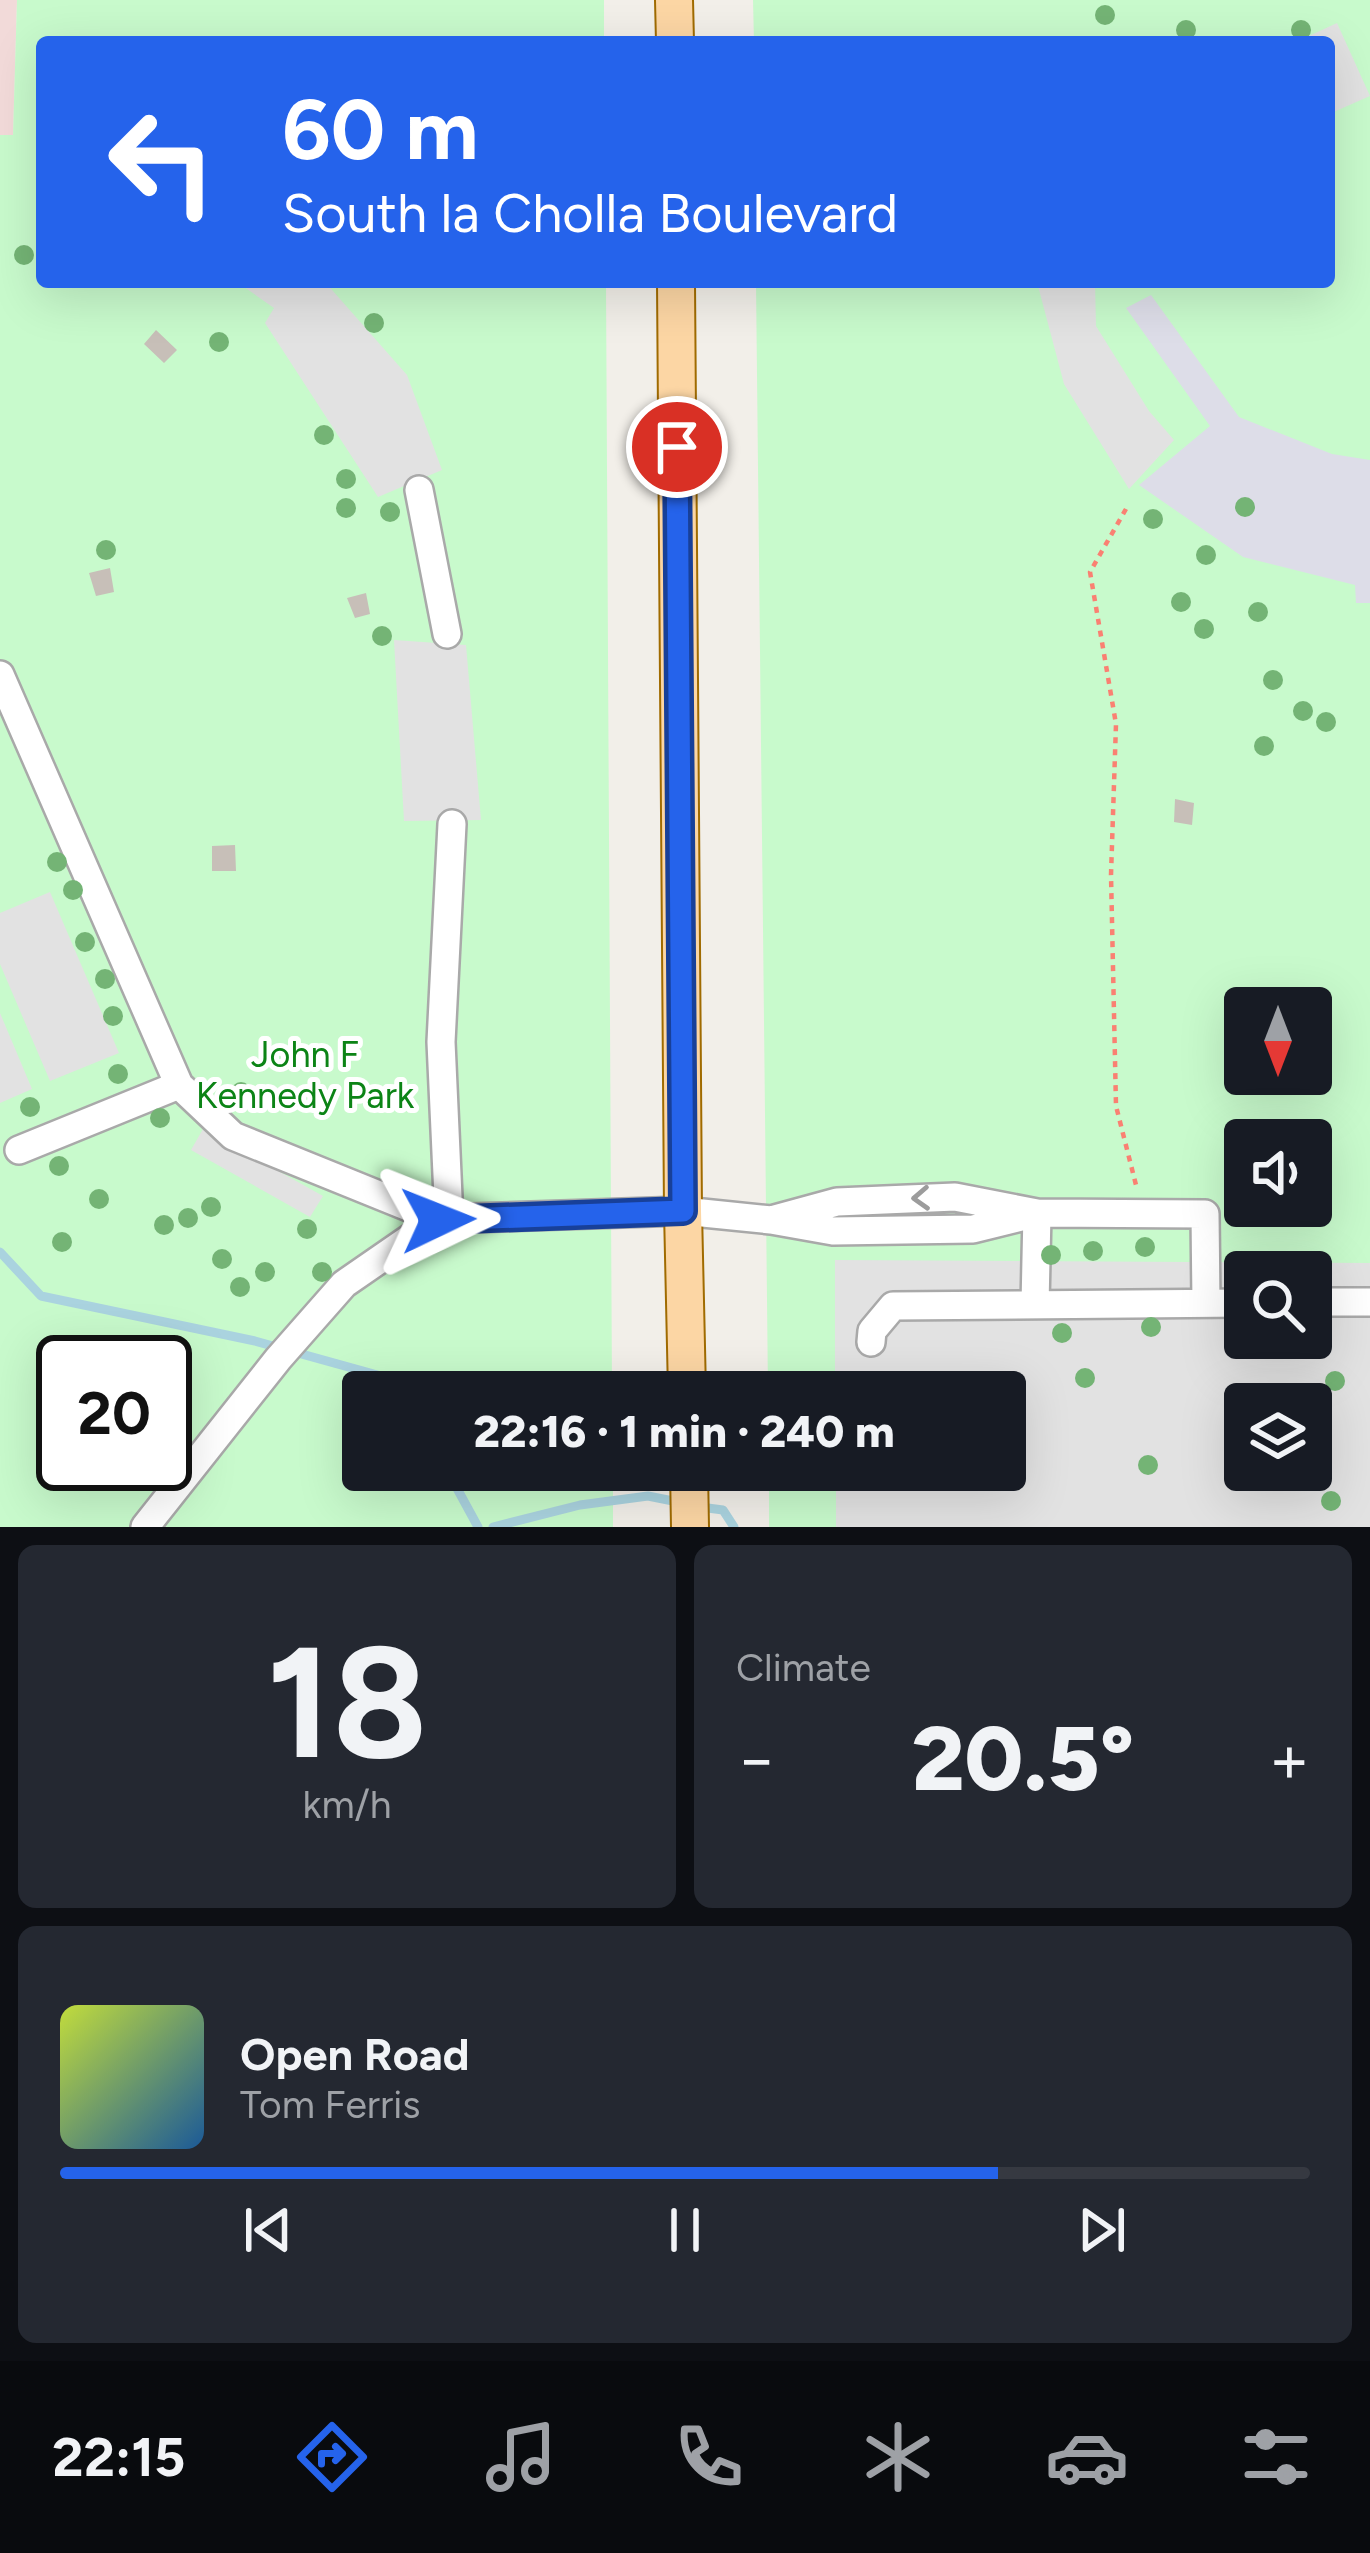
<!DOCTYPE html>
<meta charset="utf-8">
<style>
body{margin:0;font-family:Figtree,sans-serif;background:#242831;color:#f1f3f6;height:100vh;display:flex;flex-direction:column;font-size:45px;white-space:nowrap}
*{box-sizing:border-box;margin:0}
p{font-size:39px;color:#9ea1a6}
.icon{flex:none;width:66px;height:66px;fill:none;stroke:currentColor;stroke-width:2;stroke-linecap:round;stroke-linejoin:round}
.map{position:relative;height:1527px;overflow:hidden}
.side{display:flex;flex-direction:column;gap:18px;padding:18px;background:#0d0f14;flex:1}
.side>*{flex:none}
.hud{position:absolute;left:36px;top:36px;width:1299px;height:252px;border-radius:12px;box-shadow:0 12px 48px #0002;background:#2563eb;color:#fff;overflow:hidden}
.needle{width:78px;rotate:180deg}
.controls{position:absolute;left:1224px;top:987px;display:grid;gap:24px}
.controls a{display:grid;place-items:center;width:108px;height:108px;border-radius:12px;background:#171b24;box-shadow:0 12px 48px #0002;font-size:60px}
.speed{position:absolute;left:36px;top:1335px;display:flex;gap:24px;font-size:60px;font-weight:700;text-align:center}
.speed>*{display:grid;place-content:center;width:156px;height:156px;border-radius:50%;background:#171b24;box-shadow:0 12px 48px #0002;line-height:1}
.speed .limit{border:6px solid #111;border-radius:18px;background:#fff;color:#111}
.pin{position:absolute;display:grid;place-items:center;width:102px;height:102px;color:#fff;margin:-51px;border:6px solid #fff;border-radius:50%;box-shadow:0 3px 12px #0007}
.me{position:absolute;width:132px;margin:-66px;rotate:88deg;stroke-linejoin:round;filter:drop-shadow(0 0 9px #0008)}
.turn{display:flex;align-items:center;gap:42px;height:252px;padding:0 48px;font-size:54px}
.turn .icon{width:156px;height:156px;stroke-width:2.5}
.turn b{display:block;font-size:84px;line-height:102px}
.big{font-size:90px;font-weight:800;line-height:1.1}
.side .widget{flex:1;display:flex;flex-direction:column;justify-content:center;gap:18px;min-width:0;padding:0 42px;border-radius:18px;background:#242831}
.side .dial{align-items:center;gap:0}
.dial b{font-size:156px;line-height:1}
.song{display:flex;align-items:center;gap:36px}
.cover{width:144px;height:144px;border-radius:18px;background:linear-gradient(135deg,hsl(70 70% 55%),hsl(210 70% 35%))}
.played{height:12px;border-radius:6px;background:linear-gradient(90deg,#2563eb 75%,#363941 75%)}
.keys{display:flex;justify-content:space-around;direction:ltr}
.heat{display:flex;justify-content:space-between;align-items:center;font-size:66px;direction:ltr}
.side .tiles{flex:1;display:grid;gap:18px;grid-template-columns:1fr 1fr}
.widget:last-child{grid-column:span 2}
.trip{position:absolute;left:342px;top:1371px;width:684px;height:120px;border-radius:12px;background:#171b24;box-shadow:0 12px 48px #0002;font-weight:800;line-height:120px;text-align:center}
.dock{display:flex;height:192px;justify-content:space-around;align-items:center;background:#090b0e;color:#9ea1a6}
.dock .icon{width:84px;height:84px}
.dock .current{color:#2563eb}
.dock b{font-size:54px;color:#f1f3f6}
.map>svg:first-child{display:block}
.commercial{fill:#f2dad9}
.park{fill:#c8facc;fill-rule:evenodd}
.parking{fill:#e2e2e2;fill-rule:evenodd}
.plaza{fill:#dddde8}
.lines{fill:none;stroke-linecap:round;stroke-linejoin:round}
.stream{stroke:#aad3df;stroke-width:9}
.building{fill:#c7bfb8}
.minor-casing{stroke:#a9a9a9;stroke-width:32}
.major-casing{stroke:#a06b00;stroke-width:40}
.path{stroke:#fa8072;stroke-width:4.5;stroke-dasharray:6 6;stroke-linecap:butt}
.minor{stroke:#fff;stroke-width:27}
.major{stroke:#fcd6a4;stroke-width:36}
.tree{fill:#74b475}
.oneway{stroke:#9c9c9c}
.route-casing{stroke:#184099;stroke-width:30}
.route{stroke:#2563eb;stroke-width:21}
.labels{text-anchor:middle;stroke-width:10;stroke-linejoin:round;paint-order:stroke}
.park-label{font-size:36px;fill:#0c8416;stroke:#fff}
</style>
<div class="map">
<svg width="1370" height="1527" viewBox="0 0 1370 1527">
<rect width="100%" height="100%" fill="#f2efe9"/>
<!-- commercial -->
<path class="commercial" d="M0 0H17L13 136 0 135Z"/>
<!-- park -->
<path class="park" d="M17 0H604V42H42V282H606L612 1392H363V1470H613V1527H0V135H13ZM63 1362H165V1464H63Z
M753 0H1370V1527H769V1470H1005V1392H768L756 282H1329V42H754ZM1245 1008H1311V1074H1245ZM1245 1140H1311V1206H1245ZM1245 1272H1311V1338H1245ZM1245 1404H1311V1470H1245Z"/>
<!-- parking -->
<path class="parking" d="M1337 23 1370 96 1329 114V42H1296Z
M237 282H325L407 375 442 470 378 497 265 323 274 308Z
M1037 282H1095L1096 326 1149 411 1174 440 1129 489 1064 384Z
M394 640 466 645 481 820 404 821Z
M50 892 119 1053 50 1081 0 964V913Z
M0 1013 32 1089 0 1103Z
M203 1129 323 1196 310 1217 191 1150Z
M835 1260 1370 1263V1527H836V1470H1005V1392H835ZM1245 1272H1311V1338H1245ZM1245 1404H1311V1470H1245Z"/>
<!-- plaza -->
<path class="plaza" d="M1151 295 1239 417 1332 454 1370 460V603H1356L1355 585 1243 557 1139 485 1210 426 1126 308Z"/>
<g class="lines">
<!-- stream -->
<path class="stream" d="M0 1252 41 1296 255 1341 399 1381 405 1392
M447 1470 478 1527
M700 1507 723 1510 734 1527
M493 1527 580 1505 648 1496 678 1502"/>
</g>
<!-- building -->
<path class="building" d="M156 330 177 350 164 363 144 344Z
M110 568 114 592 96 596 89 573Z
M366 593 370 614 355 618 347 598Z
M1175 799 1194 803 1192 825 1174 822Z
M235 845 236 871H212V846Z"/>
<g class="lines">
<!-- minor casing -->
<g class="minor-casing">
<path id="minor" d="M419 490 447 634
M0 675 179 1085 233 1136 438 1219 683 1211 771 1220
M19 1150 179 1085
M1037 1213 973 1229 833 1231 771 1220 837 1202 955 1197 1037 1213 1205 1214 1206 1303
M449 1219 441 1042 452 824
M1311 1302H1370
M1035 1305 1037 1213
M871 1342 872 1331 893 1306 1245 1303
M145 1527 278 1359 344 1284 438 1219"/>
</g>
<!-- major casing -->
<g class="major-casing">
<path id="major" d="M674 0 675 42
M676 282 683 1211 687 1392
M689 1470 690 1527"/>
</g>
<!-- path -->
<path class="path" d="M1126 509 1090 572 1116 724 1111 875 1116 1106 1136 1185"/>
<!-- minor -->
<use href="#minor" class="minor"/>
<!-- major -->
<use href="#major" class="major"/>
</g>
<!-- trees -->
<g class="tree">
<circle cx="1105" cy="15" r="10"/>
<circle cx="1186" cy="30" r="10"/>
<circle cx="1301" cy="30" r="10"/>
<circle cx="24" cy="255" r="10"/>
<circle cx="374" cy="323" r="10"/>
<circle cx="219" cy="342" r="10"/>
<circle cx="324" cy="435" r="10"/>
<circle cx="346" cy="479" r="10"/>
<circle cx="1245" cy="507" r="10"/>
<circle cx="346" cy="508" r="10"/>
<circle cx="390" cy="512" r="10"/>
<circle cx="1153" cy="519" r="10"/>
<circle cx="106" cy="550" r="10"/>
<circle cx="1206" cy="555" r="10"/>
<circle cx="1181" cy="602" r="10"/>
<circle cx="1258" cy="612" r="10"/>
<circle cx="1204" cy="629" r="10"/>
<circle cx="382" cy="636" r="10"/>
<circle cx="1273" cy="680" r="10"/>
<circle cx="1303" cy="711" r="10"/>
<circle cx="1326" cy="722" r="10"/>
<circle cx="1264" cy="746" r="10"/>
<circle cx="57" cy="862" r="10"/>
<circle cx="73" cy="890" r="10"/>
<circle cx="85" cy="942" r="10"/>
<circle cx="105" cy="979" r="10"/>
<circle cx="113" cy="1016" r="10"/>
<circle cx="118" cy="1074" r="10"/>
<circle cx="241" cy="1092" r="10"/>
<circle cx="30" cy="1107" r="10"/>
<circle cx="160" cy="1118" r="10"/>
<circle cx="59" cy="1166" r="10"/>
<circle cx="99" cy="1199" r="10"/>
<circle cx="211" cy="1207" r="10"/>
<circle cx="188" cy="1218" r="10"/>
<circle cx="164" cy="1225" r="10"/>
<circle cx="307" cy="1229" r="10"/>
<circle cx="62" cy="1242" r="10"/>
<circle cx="1145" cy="1247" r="10"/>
<circle cx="1093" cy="1251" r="10"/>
<circle cx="1051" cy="1255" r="10"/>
<circle cx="222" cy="1259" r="10"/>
<circle cx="265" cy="1272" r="10"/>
<circle cx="322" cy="1272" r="10"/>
<circle cx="240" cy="1287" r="10"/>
<circle cx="1151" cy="1327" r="10"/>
<circle cx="1062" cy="1333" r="10"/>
<circle cx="1085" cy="1378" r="10"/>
<circle cx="1335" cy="1381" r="10"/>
<circle cx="1148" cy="1465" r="10"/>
<circle cx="1331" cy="1501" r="10"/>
</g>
<!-- one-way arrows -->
<defs><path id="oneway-chevron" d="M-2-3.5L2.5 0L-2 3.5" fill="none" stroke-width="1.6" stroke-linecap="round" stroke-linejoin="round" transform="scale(3)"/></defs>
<use class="oneway" href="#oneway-chevron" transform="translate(921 1198) rotate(177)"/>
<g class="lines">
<!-- route casing -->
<g class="route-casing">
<path id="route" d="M438 1220 683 1211 677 447"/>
</g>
<!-- route -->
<use href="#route" class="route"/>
</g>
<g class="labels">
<!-- park labels -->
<g class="park-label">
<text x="305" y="1067">John F<tspan x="305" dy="41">Kennedy Park</tspan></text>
</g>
</g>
</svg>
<div class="controls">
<a><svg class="needle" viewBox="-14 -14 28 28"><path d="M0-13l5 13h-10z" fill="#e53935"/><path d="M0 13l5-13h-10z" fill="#9ea1a6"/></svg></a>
<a><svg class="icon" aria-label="sound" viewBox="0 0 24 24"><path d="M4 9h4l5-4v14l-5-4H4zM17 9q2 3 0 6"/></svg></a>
<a><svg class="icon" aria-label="search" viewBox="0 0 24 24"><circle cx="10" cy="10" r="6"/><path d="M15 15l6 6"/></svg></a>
<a><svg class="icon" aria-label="layers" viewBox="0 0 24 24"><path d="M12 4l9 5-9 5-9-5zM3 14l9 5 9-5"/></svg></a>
</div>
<div class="speed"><div class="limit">20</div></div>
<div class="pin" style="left:677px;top:447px;background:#d93025"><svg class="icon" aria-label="arrive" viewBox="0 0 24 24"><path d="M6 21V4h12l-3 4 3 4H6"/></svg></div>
<svg class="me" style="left:438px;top:1220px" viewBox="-20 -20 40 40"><path d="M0-17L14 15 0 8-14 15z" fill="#2563eb" stroke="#fff" stroke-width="4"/></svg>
<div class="trip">22:16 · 1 min · 240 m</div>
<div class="hud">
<div class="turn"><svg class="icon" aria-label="left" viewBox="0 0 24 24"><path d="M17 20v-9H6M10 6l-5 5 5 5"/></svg><div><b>60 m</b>South la Cholla Boulevard</div></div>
</div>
</div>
<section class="side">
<div class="tiles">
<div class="widget dial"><b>18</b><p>km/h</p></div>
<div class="widget"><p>Climate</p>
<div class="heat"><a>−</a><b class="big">20.5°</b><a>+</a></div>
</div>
<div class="widget">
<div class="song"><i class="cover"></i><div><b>Open Road</b><p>Tom Ferris</p></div></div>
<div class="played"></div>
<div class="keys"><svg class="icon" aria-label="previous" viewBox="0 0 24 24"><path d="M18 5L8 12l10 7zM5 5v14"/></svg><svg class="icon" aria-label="pause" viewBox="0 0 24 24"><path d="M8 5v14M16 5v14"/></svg><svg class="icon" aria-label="next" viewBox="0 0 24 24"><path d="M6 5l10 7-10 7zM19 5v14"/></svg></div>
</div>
</div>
</section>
<nav class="dock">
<b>22:15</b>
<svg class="icon current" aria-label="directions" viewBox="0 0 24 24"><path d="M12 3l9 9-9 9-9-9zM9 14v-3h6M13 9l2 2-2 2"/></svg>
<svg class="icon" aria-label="music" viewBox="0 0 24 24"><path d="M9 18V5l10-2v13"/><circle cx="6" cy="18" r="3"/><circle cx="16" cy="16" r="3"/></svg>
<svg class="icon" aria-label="phone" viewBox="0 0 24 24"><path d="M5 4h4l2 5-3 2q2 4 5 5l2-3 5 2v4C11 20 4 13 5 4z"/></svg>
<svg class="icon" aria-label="climate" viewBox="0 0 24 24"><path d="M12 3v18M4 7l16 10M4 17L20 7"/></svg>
<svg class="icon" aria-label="car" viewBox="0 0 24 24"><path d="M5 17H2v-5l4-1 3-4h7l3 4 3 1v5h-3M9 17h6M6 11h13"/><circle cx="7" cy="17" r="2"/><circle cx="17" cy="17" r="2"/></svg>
<svg class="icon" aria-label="filters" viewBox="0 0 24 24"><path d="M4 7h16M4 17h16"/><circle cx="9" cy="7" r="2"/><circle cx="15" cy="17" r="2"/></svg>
</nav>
